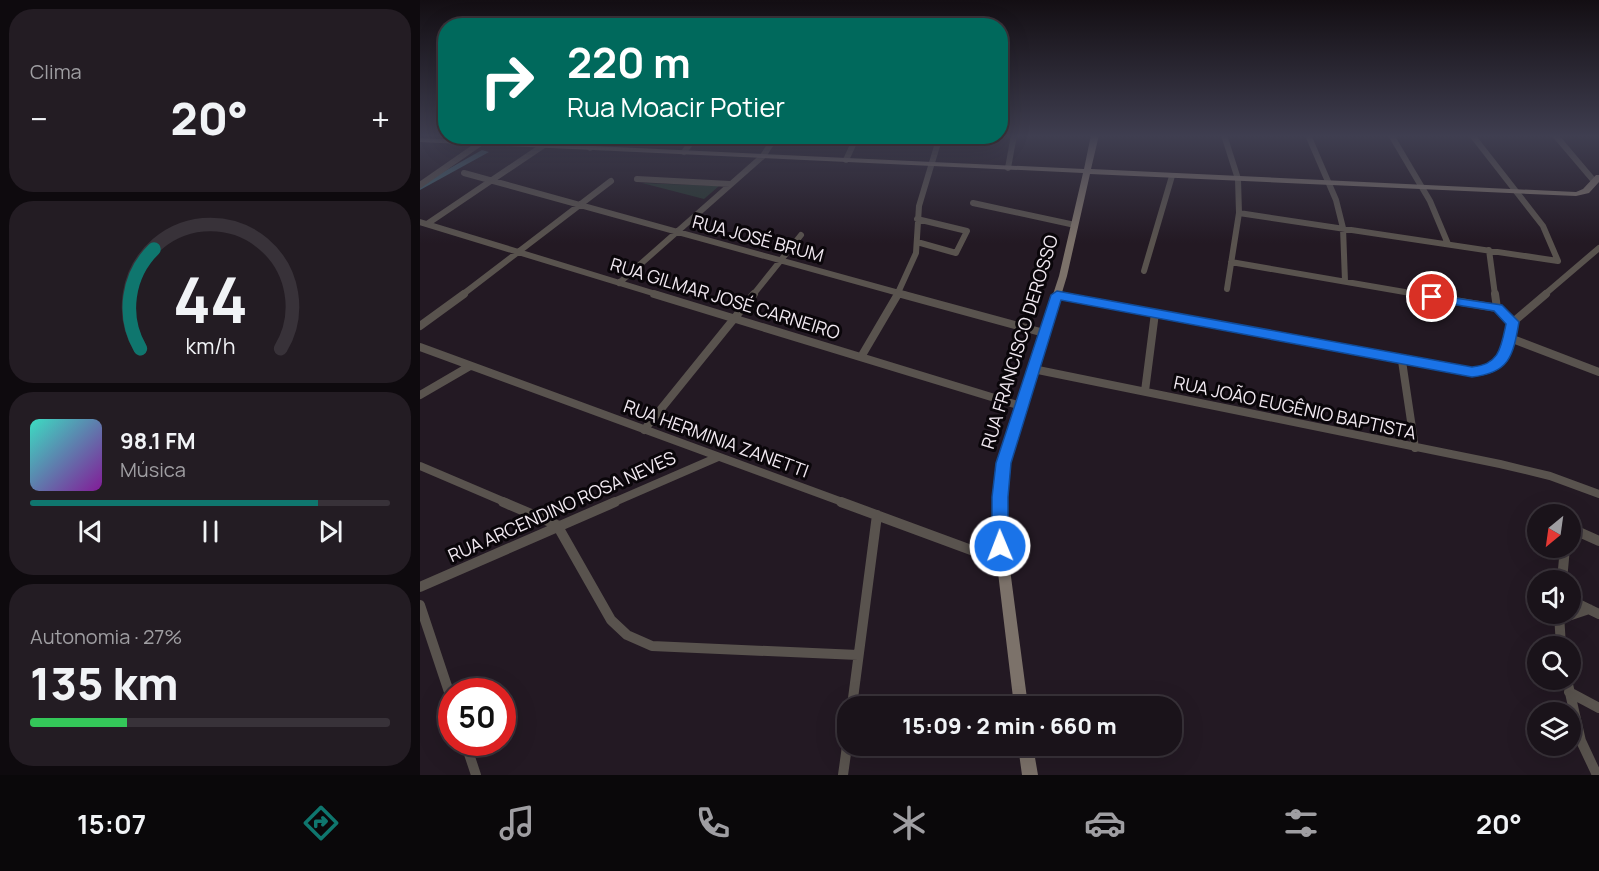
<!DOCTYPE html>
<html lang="pt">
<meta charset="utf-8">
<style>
body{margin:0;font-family:Manrope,sans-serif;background:#231c23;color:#f1f3f6;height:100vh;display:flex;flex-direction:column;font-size:22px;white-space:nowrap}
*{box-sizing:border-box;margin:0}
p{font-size:20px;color:#9f9ea2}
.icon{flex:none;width:33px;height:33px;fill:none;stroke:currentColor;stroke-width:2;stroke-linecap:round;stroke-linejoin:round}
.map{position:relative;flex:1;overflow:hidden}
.sheet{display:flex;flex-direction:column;gap:9px;padding:9px;background:#0e0a0e;width:420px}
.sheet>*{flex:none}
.guide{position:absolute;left:18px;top:18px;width:570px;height:126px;border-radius:24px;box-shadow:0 6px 24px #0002,0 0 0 2px #383239;background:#00695c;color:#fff;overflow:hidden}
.needle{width:39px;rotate:209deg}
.fabs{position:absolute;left:1107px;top:504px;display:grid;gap:12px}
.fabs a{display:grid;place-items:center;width:54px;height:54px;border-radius:50%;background:#1a131a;box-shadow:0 6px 24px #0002,0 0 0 2px #383239;font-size:30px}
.speed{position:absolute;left:18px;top:678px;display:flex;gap:12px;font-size:30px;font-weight:700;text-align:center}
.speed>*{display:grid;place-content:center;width:78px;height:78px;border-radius:50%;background:#1a131a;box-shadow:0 6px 24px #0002,0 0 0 2px #383239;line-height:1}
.speed .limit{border:9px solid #d22;background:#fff;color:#111}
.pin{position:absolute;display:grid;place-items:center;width:51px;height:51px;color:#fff;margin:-26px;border:3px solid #fff;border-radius:50%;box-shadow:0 2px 6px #0007}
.me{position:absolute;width:66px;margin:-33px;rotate:359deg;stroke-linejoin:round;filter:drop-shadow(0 0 4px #0008)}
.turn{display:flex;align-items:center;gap:21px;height:126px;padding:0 30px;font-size:27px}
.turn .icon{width:78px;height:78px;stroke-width:2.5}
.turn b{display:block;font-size:42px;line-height:51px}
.big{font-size:45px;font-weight:800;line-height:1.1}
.sheet .card{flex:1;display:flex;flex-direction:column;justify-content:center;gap:9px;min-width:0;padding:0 21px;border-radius:24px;background:#231c23}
.sheet .dial{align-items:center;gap:0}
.dial svg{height:156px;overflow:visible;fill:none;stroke:#383239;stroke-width:7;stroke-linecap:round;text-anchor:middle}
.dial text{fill:#f1f3f6;stroke:none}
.song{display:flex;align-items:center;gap:18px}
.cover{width:72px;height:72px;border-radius:9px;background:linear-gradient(135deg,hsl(170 70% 55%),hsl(290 70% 35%))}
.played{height:6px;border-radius:3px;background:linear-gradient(90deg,#0f766e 80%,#383239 80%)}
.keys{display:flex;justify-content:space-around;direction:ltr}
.heat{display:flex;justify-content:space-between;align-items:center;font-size:33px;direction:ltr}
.charge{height:9px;border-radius:4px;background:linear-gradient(90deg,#34c759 27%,#383239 0)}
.trip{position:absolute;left:417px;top:696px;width:345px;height:60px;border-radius:24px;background:#1a131a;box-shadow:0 6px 24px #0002,0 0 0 2px #383239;font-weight:800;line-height:60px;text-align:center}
.dock{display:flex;height:96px;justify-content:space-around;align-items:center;background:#0a080a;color:#9f9ea2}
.dock .icon{width:42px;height:42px}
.dock .active{color:#0f766e}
.dock b{font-size:27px;color:#f1f3f6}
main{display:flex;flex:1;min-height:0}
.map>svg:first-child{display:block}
.green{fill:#283830}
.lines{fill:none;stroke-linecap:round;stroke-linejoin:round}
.canal{fill:#43646f;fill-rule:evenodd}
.street-far2{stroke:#59534e;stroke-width:6}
.street-far1{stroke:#59534e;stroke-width:8}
.street{stroke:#59534e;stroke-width:10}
.secondary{fill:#7c726a;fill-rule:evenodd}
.route{fill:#1a73e8;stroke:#114b97;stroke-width:1.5}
.labels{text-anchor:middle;stroke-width:6;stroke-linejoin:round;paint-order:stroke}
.street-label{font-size:18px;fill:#f2eaf2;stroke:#0a060a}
</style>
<main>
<section class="sheet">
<div class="card"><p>Clima</p>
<div class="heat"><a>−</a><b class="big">20°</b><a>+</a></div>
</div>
<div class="card dial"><svg viewBox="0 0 100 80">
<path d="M14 69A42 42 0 1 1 86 69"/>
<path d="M14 69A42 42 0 0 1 21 18" stroke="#0f766e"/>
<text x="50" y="56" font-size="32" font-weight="700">44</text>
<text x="50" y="72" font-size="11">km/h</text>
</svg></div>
<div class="card">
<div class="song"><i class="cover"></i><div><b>98.1 FM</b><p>Música</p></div></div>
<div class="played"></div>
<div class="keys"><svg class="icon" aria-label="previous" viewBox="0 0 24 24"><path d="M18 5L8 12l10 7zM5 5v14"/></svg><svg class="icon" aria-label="pause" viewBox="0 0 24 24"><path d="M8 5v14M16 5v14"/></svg><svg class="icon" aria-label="next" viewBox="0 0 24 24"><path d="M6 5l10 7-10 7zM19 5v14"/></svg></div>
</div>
<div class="card"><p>Autonomia · 27%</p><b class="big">135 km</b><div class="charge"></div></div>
</section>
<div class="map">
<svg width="1179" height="775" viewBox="0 0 1179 775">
<rect width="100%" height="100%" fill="#231923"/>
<!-- green -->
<path class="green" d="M222 183 299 186 284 199Z"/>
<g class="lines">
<!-- canal -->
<path class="canal" d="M62 150 69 152 0 190V185Z"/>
<!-- street-far2 -->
<path class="street-far2" d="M804 135 818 179 819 213 807 289
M888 135 916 200 923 228 925 281
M971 135 1010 201 1028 244
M1052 135 1123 226 1138 261
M1135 135 1174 181
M76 143 84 136
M170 148 182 136
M264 152 276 136
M426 160 437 136
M588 168 594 135
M44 173 486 295
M217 179 310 184
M0 185 62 142
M553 203 655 225
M819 213 1138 261
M497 219 547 231 536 253 497 242
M0 222 239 295
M7 224 124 145
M1069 250 1075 295
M811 262 1002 295
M724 271 752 176
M199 283 343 156 356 136
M42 295 191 181
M333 295 381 235
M477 295 496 253 499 206 520 136
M1124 295 1179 248"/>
<!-- street-far1 -->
<path class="street-far1" d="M234 294 601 406
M481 294 624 333
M993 294 1077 308
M1075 294 1077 308 1092 323
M637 295 1052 372C1084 367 1087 352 1092 323
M1092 323 1126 294
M0 326 44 294
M1090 338 1179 372
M0 347 425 503
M441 357 478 294
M982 361 995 448
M613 369 1080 464 1130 476 1179 494
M725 391 735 313
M0 395 50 366
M224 430 334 294
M0 466 87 503
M192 503 298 457"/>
<!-- street -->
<path class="street" d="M83 502 137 525 191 620 207 635 232 646 438 655
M421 502 581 561
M1150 528 1179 541
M1142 580 1145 548
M0 587 195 502
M1150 600 1179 614
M0 605 32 701
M1139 614 1141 646
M1139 619 1169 609
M1147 680 1161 741 1177 775
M1149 692 1179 708
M432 706 457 515
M45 742 56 775
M423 775 428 739"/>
<!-- secondary -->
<path class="secondary" d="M671 135H679L671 169 1156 192 1163 189 1176 175H1179V182L1169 193 1156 196 670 174 647 276 590 463 585 531 608 706H594L573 531 578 463 639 276 663 173 0 142V138L664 169Z
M598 746H613L618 775H602Z"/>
</g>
<!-- sky -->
<linearGradient id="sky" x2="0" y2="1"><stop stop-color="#130e13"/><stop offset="0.56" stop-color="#3f3e50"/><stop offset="1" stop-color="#3f3e50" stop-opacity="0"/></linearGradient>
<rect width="1179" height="243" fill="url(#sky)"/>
<!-- route -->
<path class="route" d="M637 291 1052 367C1079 365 1081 348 1086 324L1074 311 1012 301 1006 297 1008 294 1082 305 1099 322C1093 357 1089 373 1052 377L641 300 591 463 588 497V546L586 552 580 554 574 552 572 546V497L576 463 631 295Z"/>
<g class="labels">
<!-- street labels -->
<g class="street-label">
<text transform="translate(338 239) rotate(15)" y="6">RUA JOSÉ BRUM</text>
<text transform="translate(305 299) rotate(17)" y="6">RUA GILMAR JOSÉ CARNEIRO</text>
<text transform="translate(600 342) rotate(-73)" y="6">RUA FRANCISCO DEROSSO</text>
<text transform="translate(875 408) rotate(12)" y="6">RUA JOÃO EUGÊNIO BAPTISTA</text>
<text transform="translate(296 439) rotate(20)" y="6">RUA HERMINIA ZANETTI</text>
<text transform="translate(142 507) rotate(-24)" y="6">RUA ARCENDINO ROSA NEVES</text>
</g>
</g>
</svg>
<div class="fabs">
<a><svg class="needle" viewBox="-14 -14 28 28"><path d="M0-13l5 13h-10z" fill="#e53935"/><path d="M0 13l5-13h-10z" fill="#9f9ea2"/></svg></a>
<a><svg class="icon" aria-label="sound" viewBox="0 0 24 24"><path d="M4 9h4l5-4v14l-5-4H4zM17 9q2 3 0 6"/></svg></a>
<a><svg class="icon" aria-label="search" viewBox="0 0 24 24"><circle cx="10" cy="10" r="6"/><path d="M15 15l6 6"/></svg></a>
<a><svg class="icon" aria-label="layers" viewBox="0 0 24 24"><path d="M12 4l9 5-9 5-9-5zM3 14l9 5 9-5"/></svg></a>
</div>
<div class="speed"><div class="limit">50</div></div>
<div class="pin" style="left:1012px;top:297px;background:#d93025"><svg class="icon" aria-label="arrive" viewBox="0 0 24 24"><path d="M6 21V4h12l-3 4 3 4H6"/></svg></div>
<svg class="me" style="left:580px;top:546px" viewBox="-20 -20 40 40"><circle r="17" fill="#1a73e8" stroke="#fff" stroke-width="3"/><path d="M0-11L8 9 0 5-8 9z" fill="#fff"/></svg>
<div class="trip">15:09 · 2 min · 660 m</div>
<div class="guide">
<div class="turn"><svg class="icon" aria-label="right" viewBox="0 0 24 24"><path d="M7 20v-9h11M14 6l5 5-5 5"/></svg><div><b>220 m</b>Rua Moacir Potier</div></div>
</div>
</div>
</main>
<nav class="dock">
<b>15:07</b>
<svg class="icon active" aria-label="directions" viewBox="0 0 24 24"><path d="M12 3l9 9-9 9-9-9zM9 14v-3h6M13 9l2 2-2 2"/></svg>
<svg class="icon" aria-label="music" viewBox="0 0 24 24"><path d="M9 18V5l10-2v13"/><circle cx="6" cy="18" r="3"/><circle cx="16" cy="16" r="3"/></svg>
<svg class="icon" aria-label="phone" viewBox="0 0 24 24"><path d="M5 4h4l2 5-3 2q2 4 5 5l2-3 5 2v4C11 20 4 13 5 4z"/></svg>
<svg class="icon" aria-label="climate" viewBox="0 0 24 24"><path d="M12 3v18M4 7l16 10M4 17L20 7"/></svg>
<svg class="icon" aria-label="car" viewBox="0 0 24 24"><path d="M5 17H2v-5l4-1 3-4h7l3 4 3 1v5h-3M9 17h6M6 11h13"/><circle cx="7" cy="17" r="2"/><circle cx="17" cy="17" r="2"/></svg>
<svg class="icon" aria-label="filters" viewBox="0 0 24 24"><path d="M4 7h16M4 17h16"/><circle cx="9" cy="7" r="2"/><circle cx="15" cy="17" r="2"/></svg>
<b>20°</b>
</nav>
